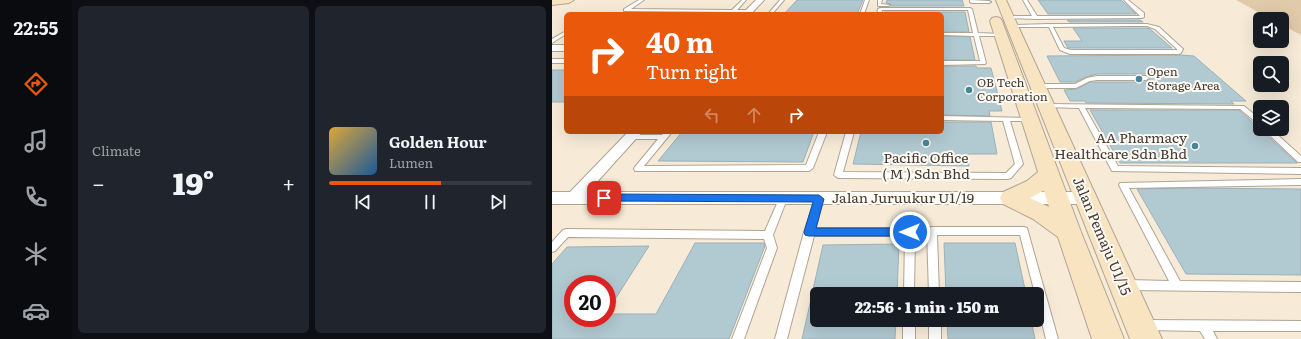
<!DOCTYPE html>
<meta charset="utf-8">
<style>
body{margin:0;font-family:Literata,serif;background:#20242c;color:#f1f3f6;height:100vh;display:flex;flex-direction:column;font-size:15px;white-space:nowrap}
*{box-sizing:border-box;margin:0}
p{font-size:13px;color:#9ea1a6}
.icon{flex:none;width:22px;height:22px;fill:none;stroke:currentColor;stroke-width:2;stroke-linecap:round;stroke-linejoin:round}
.map{position:relative;flex:1;overflow:hidden}
.side{display:flex;flex-direction:column;gap:6px;padding:6px;background:#0d0f14;width:480px}
.side>*{flex:none}
.banner{position:absolute;left:12px;top:12px;width:380px;height:122px;border-radius:6px;box-shadow:0 4px 16px #0002;background:#ea580c;color:#fff;overflow:hidden}
.buttons{position:absolute;left:701px;top:12px;display:grid;gap:8px}
.buttons a{display:grid;place-items:center;width:36px;height:36px;border-radius:6px;background:#171b24;box-shadow:0 4px 16px #0002;font-size:20px}
.speed{position:absolute;left:12px;top:275px;display:flex;gap:8px;font-size:20px;font-weight:700;text-align:center}
.speed>*{display:grid;place-content:center;width:52px;height:52px;border-radius:50%;background:#171b24;box-shadow:0 4px 16px #0002;line-height:1}
.speed .limit{border:6px solid #d22;background:#fff;color:#111}
.pin{position:absolute;display:grid;place-items:center;width:34px;height:34px;color:#fff;margin:-17px;border-radius:8px;box-shadow:0 2px 6px #0006}
.me{position:absolute;width:44px;margin:-22px;rotate:270deg;stroke-linejoin:round;filter:drop-shadow(0 0 3px #0008)}
.turn{display:flex;align-items:center;gap:14px;height:84px;padding:0 16px;font-size:18px}
.turn .icon{width:52px;height:52px;stroke-width:2.5}
.turn b{display:block;font-size:28px;line-height:34px}
.lanes{display:flex;align-items:center;height:38px;padding:0 16px;background:#0003;justify-content:center;gap:20px;direction:ltr}
.lanes .off{opacity:.35}
.big{font-size:30px;font-weight:800;line-height:1.1}
.side .tile{flex:1;display:flex;flex-direction:column;justify-content:center;gap:6px;min-width:0;padding:0 14px;border-radius:6px;background:#20242c}
.song{display:flex;align-items:center;gap:12px}
.cover{width:48px;height:48px;border-radius:6px;background:linear-gradient(135deg,hsl(40 70% 55%),hsl(210 70% 35%))}
.played{height:4px;border-radius:2px;background:linear-gradient(90deg,#ea580c 55%,#363941 55%)}
.keys{display:flex;justify-content:space-around;direction:ltr}
.heat{display:flex;justify-content:space-between;align-items:center;font-size:22px;direction:ltr}
.side .tiles{flex:1;display:grid;gap:6px;grid-template-columns:repeat(2,1fr)}
.trip{position:absolute;left:258px;top:287px;width:234px;height:40px;border-radius:6px;background:#171b24;box-shadow:0 4px 16px #0002;font-weight:800;line-height:40px;text-align:center}
main{display:flex;flex:1;min-height:0}
.tab-bar{display:flex;flex-direction:column;width:72px;justify-content:space-around;align-items:center;background:#090b0e;color:#9ea1a6}
.tab-bar .icon{width:28px;height:28px}
.tab-bar .selected{color:#ea580c}
.tab-bar b{font-size:18px;color:#f1f3f6}
.map>svg:first-child{display:block}
.green{fill:#e0caa9}
.building{fill:#b1c9d1;stroke:#9ab1b9}
.lines{fill:none;stroke-linecap:round;stroke-linejoin:round}
.lane-casing{stroke:#b0a493;stroke-width:2}
.street-casing{stroke:#b0a493;stroke-width:2}
.secondary-casing{stroke:#b0a493;stroke-width:2}
.lane{fill:#fff;fill-rule:evenodd}
.street{fill:#fff;fill-rule:evenodd}
.secondary{fill:#f8e4c0;fill-rule:evenodd}
.route{fill:#1a73e8;stroke:#114b97}
.poi-dot{fill:#46869a;stroke:#fef9f2;stroke-width:1.5}
.labels{text-anchor:middle;stroke-width:4;stroke-linejoin:round;paint-order:stroke}
.far-poi-label{font-size:12px;fill:#403b33;stroke:#fef9f2;text-anchor:start}
.poi-label{font-size:14px;fill:#403b33;stroke:#fef9f2;text-anchor:end}
.street-label{font-size:14px;fill:#403b33;stroke:#fef9f2}
</style>
<main>
<nav class="tab-bar">
<b>22:55</b>
<svg class="icon selected" aria-label="directions" viewBox="0 0 24 24"><path d="M12 3l9 9-9 9-9-9zM9 14v-3h6M13 9l2 2-2 2"/></svg>
<svg class="icon" aria-label="music" viewBox="0 0 24 24"><path d="M9 18V5l10-2v13"/><circle cx="6" cy="18" r="3"/><circle cx="16" cy="16" r="3"/></svg>
<svg class="icon" aria-label="phone" viewBox="0 0 24 24"><path d="M5 4h4l2 5-3 2q2 4 5 5l2-3 5 2v4C11 20 4 13 5 4z"/></svg>
<svg class="icon" aria-label="climate" viewBox="0 0 24 24"><path d="M12 3v18M4 7l16 10M4 17L20 7"/></svg>
<svg class="icon" aria-label="car" viewBox="0 0 24 24"><path d="M5 17H2v-5l4-1 3-4h7l3 4 3 1v5h-3M9 17h6M6 11h13"/><circle cx="7" cy="17" r="2"/><circle cx="17" cy="17" r="2"/></svg>
</nav>
<section class="side">
<div class="tiles">
<div class="tile"><p>Climate</p>
<div class="heat"><a>−</a><b class="big">19°</b><a>+</a></div>
</div>
<div class="tile">
<div class="song"><i class="cover"></i><div><b>Golden Hour</b><p>Lumen</p></div></div>
<div class="played"></div>
<div class="keys"><svg class="icon" aria-label="previous" viewBox="0 0 24 24"><path d="M18 5L8 12l10 7zM5 5v14"/></svg><svg class="icon" aria-label="pause" viewBox="0 0 24 24"><path d="M8 5v14M16 5v14"/></svg><svg class="icon" aria-label="next" viewBox="0 0 24 24"><path d="M6 5l10 7-10 7zM19 5v14"/></svg></div>
</div>
</div>
</section>
<div class="map">
<svg width="749" height="339" viewBox="0 0 749 339">
<rect width="100%" height="100%" fill="#f7ebd8"/>
<!-- green -->
<path class="green" d="M684 0H749V35L730 25V19H719Z"/>
<!-- building -->
<path class="building" d="M245 0H311L305 14H232Z
M335 0H410L412 6H338L339 4 334 3Z
M486 0H569L584 14H496Z
M332 12H413L417 32H390V14H332Z
M515 20H588L591 22H517Z
M521 28H595L598 29 620 48H516L512 41H530Z
M390 36 418 37 423 60H390Z
M628 55 642 56 694 101H679L682 104 534 103 533 101H518L512 90 525 89 538 82H594L598 78 594 74H545L534 77 523 82H508L495 56Z
M390 66H424L425 68H439L450 111H437L438 116 390 115Z
M0 70H14V102H0Z
M538 110H687L745 163H568Z
M390 122H439L445 154H416L417 166 301 164 309 132H390Z
M130 132H262L251 162 106 161Z
M636 188 749 189V275L634 274 585 189Z
M143 243H212L213 246 177 339H0V264L15 247 97 246 55 312V284H21V318H55V314H104Z
M392 243H463L474 294H394Z
M347 244 345 294H260L271 245Z
M260 295 265 296V320H344L343 339H250Z
M395 320H479L483 339H396Z"/>
<g class="lines">
<!-- lane casing -->
<g class="lane-casing">
<path id="lane" d="M87 0H92L79 9 180 10 190 0H194L185 10H197L199 11 197 12H181L72 11V9Z
M228 0H232L220 14H216Z
M313 0H317L312 14H308Z
M326 0H330L329 4 338 5 336 6H326Z
M418 0 437 1 439 2 437 3H420L418 2Z
M471 0H475L485 16H588L572 0H576L592 13V17L590 18 484 19 455 18V17L457 16H480Z
M328 8H418L420 9 426 33 450 34 452 35 450 36H427L434 63 433 64 390 65V61H428L422 36 390 35V33H421L416 10H330L329 14H325L326 9Z
M496 24H595L607 27 631 49 629 53 627 54H518L508 50 497 27H460L458 26 460 25ZM578 26H595L603 29 625 49V50H519L512 48 501 27Z
M14 31V34L0 43V39Z
M0 59H14V63H0Z
M545 76H594L597 78 594 80H545L538 81 524 88H486L483 86 486 84H523L535 78Z
M494 104 692 106 708 119V125L706 124 688 109 533 108 566 166 749 168V174L560 171 527 108 492 107 491 106Z
M390 116 480 118 481 119 478 121H458L471 164 459 178 456 179 286 178 282 175 294 132H302L291 172 454 173 463 164 451 121 390 120Z
M711 129H719L749 156V162H746Z
M112 132H120L92 166 254 165 267 132H275L261 168 257 171H83L82 169 83 167 106 139H78L74 137 75 135H110Z
M749 179V185L577 188 628 281 749 282V292L576 290 572 288 571 285 572 282 576 280 617 281 567 185 568 183Z
M231 196 234 197 235 199 221 235 225 248 192 339H180L215 248 212 239 16 237 3 251 0 252V242L11 230 14 229 213 231 227 199 228 197Z
M267 196 270 197 271 199 264 228H358L361 229 363 232 362 294H352L353 236H262L235 339H223L252 232 263 199 264 197Z
M380 227H472L475 228 506 339H494L485 303V294H483L468 235H385L387 294H377L375 231 377 228Z
M351 320H363V339H351Z
M377 320H389V339H377Z
M593 320 749 321V331H661L665 339H653L648 331 593 330 589 329 587 325 589 321Z"/>
</g>
<!-- street casing -->
<g class="street-casing">
<path id="street" d="M204 0H212L199 14H190Z
M0 45H14V51H0Z
M76 132H90L36 192H534L540 194 542 198 540 202 534 204H0V192H18Z"/>
</g>
<!-- secondary casing -->
<g class="secondary-casing">
<path id="secondary" d="M0 0H22L17 3 0 5Z
M444 0H454L610 339H578Z
M444 17 448 18 450 21 529 232 572 339H540L506 237 481 219 451 204 448 198 451 192 475 181 486 172 438 21 440 18ZM491 191H492L497 207 478 198Z"/>
</g>
<!-- lane -->
<use href="#lane" class="lane"/>
<!-- street -->
<use href="#street" class="street"/>
<!-- secondary -->
<use href="#secondary" class="secondary"/>
</g>
<!-- route -->
<path class="route" d="M52 194 267 195 272 199 264 228H358L362 229 363 232 362 235 358 236H257L253 235 252 232 261 202 52 201 47 198Z"/>
<!-- markers -->
<g class="poi-dot">
<circle cx="587" cy="79" r="4"/>
<circle cx="417" cy="90" r="4"/>
<circle cx="374" cy="143" r="4"/>
<circle cx="643" cy="146" r="4"/>
</g>
<g class="labels">
<!-- far-poi labels -->
<g class="far-poi-label">
<text x="595" y="76">Open<tspan x="595" dy="14">Storage Area</tspan></text>
<text x="425" y="87">OB Tech<tspan x="425" dy="14">Corporation</tspan></text>
</g>
<!-- poi labels -->
<g class="poi-label">
<text x="635" y="143">AA Pharmacy<tspan x="635" dy="16">Healthcare Sdn Bhd</tspan></text>
<text x="374" y="163" text-anchor="middle">Pacific Office<tspan x="374" dy="16">( M ) Sdn Bhd</tspan></text>
</g>
<!-- street labels -->
<g class="street-label">
<text x="351" y="203">Jalan Juruukur U1/19</text>
<text transform="translate(550 236) rotate(67)" y="5">Jalan Pemaju U1/15</text>
</g>
</g>
</svg>
<div class="buttons">
<a><svg class="icon" aria-label="sound" viewBox="0 0 24 24"><path d="M4 9h4l5-4v14l-5-4H4zM17 9q2 3 0 6"/></svg></a>
<a><svg class="icon" aria-label="search" viewBox="0 0 24 24"><circle cx="10" cy="10" r="6"/><path d="M15 15l6 6"/></svg></a>
<a><svg class="icon" aria-label="layers" viewBox="0 0 24 24"><path d="M12 4l9 5-9 5-9-5zM3 14l9 5 9-5"/></svg></a>
</div>
<div class="speed"><div class="limit">20</div></div>
<div class="pin" style="left:52px;top:198px;background:#d93025"><svg class="icon" aria-label="arrive" viewBox="0 0 24 24"><path d="M6 21V4h12l-3 4 3 4H6"/></svg></div>
<svg class="me" style="left:358px;top:232px" viewBox="-20 -20 40 40"><circle r="17" fill="#1a73e8" stroke="#fff" stroke-width="3"/><path d="M0-11L8 9 0 5-8 9z" fill="#fff"/></svg>
<div class="trip">22:56 · 1 min · 150 m</div>
<div class="banner">
<div class="turn"><svg class="icon" aria-label="right" viewBox="0 0 24 24"><path d="M7 20v-9h11M14 6l5 5-5 5"/></svg><div><b>40 m</b>Turn right</div></div>
<div class="lanes"><svg class="icon off" aria-label="left" viewBox="0 0 24 24"><path d="M17 20v-9H6M10 6l-5 5 5 5"/></svg><svg class="icon off" aria-label="ahead" viewBox="0 0 24 24"><path d="M12 20V5M6 11l6-6 6 6"/></svg><svg class="icon" aria-label="right" viewBox="0 0 24 24"><path d="M7 20v-9h11M14 6l5 5-5 5"/></svg></div>
</div>
</div>
</main>
